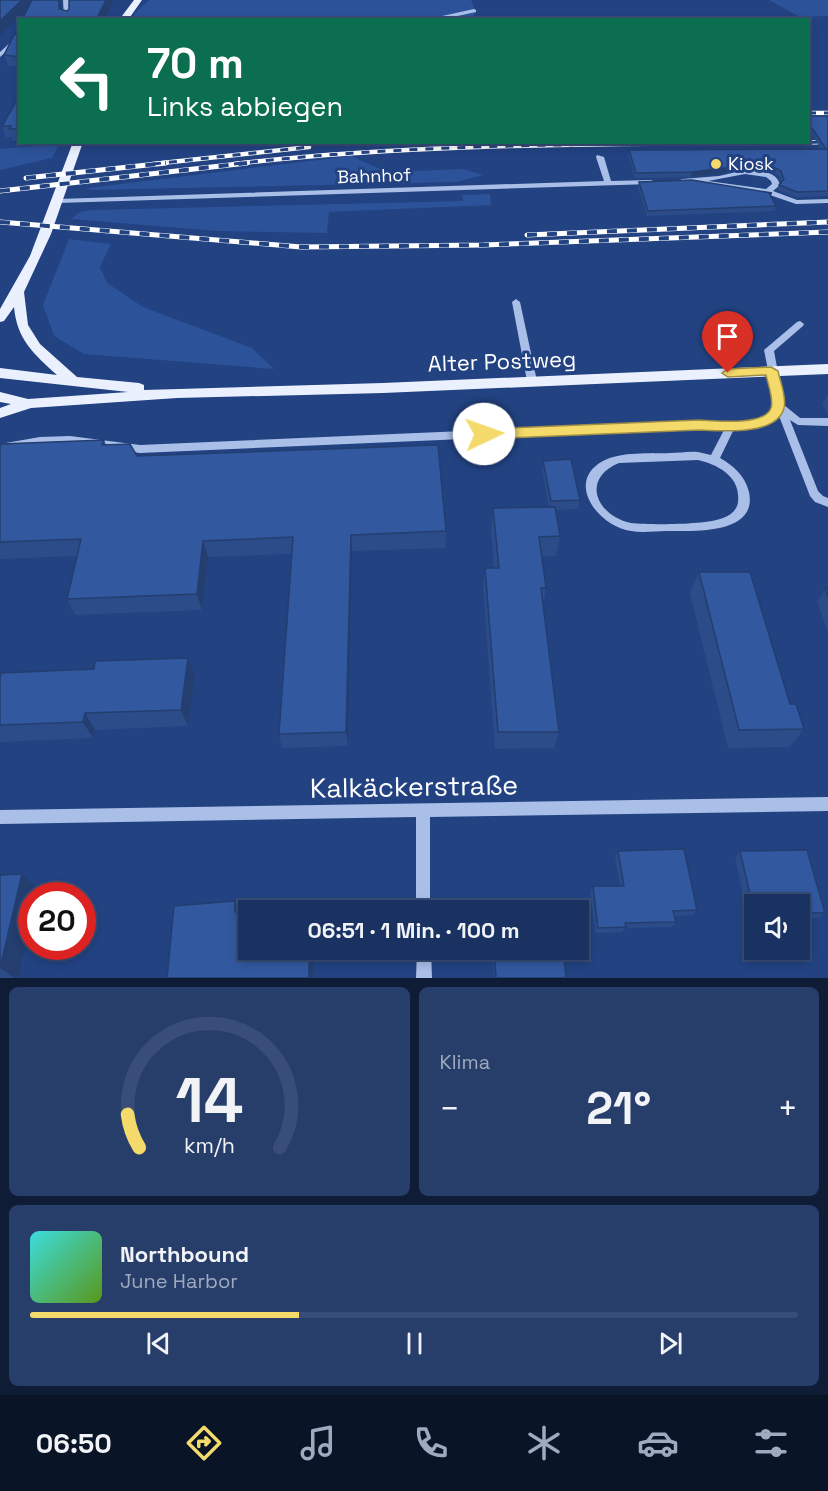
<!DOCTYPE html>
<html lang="de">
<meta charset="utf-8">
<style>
body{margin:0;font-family:"Space Grotesk",sans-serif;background:#273e6b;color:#f1f3f6;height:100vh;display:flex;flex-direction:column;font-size:22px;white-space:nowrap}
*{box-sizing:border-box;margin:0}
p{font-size:20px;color:#9faabe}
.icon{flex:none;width:33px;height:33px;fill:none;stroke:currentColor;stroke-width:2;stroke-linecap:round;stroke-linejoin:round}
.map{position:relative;height:978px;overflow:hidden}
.drawer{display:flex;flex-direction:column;gap:9px;padding:9px;background:#0e1c36;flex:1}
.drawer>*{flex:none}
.hud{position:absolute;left:18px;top:18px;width:792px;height:126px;border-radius:0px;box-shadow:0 3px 9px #0003,0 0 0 2px #384d77;background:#0b6e4f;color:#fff;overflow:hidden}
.buttons{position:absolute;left:744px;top:894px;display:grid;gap:12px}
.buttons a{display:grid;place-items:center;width:66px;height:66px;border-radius:0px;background:#1a3262;box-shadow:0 3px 9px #0003,0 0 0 2px #384d77;font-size:30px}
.speed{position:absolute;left:18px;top:882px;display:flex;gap:12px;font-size:30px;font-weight:700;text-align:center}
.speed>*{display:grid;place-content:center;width:78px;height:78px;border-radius:50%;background:#1a3262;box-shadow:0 3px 9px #0003,0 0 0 2px #384d77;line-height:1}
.speed .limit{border:9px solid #d22;background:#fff;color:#111}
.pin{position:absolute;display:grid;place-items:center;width:51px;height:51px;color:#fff;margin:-62px -26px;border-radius:50% 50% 50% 0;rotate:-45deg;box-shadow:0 0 6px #0007}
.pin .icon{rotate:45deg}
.me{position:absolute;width:66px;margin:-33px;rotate:87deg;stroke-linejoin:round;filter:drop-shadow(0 0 4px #0008)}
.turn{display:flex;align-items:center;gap:21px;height:126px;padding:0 30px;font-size:27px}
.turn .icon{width:78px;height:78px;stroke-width:2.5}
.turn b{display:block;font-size:42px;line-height:51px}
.big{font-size:45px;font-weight:700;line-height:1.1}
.drawer .widget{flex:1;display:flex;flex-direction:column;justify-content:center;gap:9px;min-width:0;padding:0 21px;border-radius:9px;background:#273e6b}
.drawer .dial{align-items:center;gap:0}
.dial svg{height:156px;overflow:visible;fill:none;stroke:#384d77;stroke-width:7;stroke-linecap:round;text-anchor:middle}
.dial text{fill:#f1f3f6;stroke:none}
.song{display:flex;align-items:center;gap:18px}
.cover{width:72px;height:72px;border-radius:9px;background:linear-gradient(135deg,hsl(180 70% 55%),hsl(90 70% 35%))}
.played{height:6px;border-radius:3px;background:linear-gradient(90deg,#f4da6b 35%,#384d77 35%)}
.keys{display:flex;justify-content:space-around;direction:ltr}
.heat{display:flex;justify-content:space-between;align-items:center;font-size:33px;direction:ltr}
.drawer .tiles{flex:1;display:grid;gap:9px;grid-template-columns:1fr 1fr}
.widget:last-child{grid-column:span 2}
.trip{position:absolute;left:238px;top:900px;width:351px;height:60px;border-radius:0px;background:#1a3262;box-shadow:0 3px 9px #0003,0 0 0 2px #384d77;font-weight:700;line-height:60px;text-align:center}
.tabs{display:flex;height:96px;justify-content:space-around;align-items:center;background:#0a1427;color:#9faabe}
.tabs .icon{width:42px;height:42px}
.tabs .on{color:#f4da6b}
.tabs b{font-size:27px;color:#f1f3f6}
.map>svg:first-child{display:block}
.green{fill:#2c529a}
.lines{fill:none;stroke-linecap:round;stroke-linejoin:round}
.minor{fill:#a9bfe8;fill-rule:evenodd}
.major{fill:#ebf0fe;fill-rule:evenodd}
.rail-far1-casing{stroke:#fff;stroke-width:4.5}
.rail-casing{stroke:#fff;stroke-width:5}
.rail-far1{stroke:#224282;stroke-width:3;stroke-dasharray:8;stroke-linecap:butt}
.rail{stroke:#224282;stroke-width:4;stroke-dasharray:10;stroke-linecap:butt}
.wall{fill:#2b4c89}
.shaded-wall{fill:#233e6f}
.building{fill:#32589f;stroke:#233e6f;stroke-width:1.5}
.route{fill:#f4da6b;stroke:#9f8e46;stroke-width:1.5}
.poi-dot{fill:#f4da6b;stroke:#224282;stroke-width:2}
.labels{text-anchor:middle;stroke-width:6;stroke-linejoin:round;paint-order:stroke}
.far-poi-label{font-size:18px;fill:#fff;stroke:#224282;text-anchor:start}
.far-street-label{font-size:18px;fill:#fff;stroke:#224282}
.street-label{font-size:22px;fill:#fff;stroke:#224282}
.near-street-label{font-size:27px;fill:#fff;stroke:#224282}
</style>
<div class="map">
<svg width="828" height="978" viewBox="0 0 828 978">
<rect width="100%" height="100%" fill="#224282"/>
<!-- green -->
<path class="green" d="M149 0H471L476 13 470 20H132L135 13Z
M769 0H828V16L800 17Z
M59 144 52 158 0 170V149Z
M351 156 387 172 463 169 483 175 457 182 90 190 88 188Z
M490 194 491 205 329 212 327 233 218 231 71 219 80 212 92 210 463 201 462 195Z
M69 239 111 244 100 267 107 283 143 307 252 348 274 369 84 354 54 336 43 305Z"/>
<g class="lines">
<!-- minor -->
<path class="minor" d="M63 0H69L70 20H64Z
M474 9 476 10V12L439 20H424Z
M20 39V43L15 44 0 57V52L11 42Z
M597 155 604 157 611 181 651 180 655 182 651 184 58 203 54 201 58 199 604 181 596 157Z
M745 170C757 171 777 170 780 185L773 191 797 200 828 199V203L796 204 767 194 690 183H682L678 181 682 179 719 176ZM745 174 766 177 771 181 772 184 766 189 708 181Z
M516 299 520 302 537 381 532 384 527 381 512 302Z
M800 321 804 324 803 326 774 351 784 405 800 418H828V426L798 425 790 420 818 491 823 496 828 498V507L815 502 810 496 779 416C766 427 750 428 734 429L720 458C734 466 745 476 749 492 758 535 693 531 667 531 655 531 643 533 631 531 599 527 564 482 603 461 622 451 649 454 670 453 679 453 689 451 698 452 702 453 707 454 711 455L724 430 699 429 140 453C123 451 106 447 89 444 59 441 29 444 0 452V444L40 437 70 436 140 445 699 421C723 423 752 427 772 411L774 400 764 350 797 322ZM698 460C719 465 741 477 738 502 737 510 731 515 723 518 706 525 651 525 631 523 597 516 580 479 619 463Z
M828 797V811L430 817V910H416V817L0 824V810Z
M417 950H431L432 978H416Z"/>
<!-- major -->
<path class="major" d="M134 0H142L128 20H119Z
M73 142H83L51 234 24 292 28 325 40 344 77 377 139 383 144 385V390L383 383 828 364V374L383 393 177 398 31 408 0 418V408L11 404 0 402V392L28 399 128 392 0 378V368L57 375C34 354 17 340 14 307L4 321 0 322V309L30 256Z"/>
<!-- rail-far1 casing -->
<g class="rail-far1-casing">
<path id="rail-far1" d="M808 113H828
M153 164 309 147
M234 164C431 141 630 145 828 142"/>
</g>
<!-- rail casing -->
<g class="rail-casing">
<path id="rail" d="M26 178 166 163
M0 191 247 163
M0 222 301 247 484 245 828 232
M527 235 828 222"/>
</g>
<!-- rail-far1 -->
<use href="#rail-far1" class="rail-far1"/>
<!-- rail -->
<use href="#rail" class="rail"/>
</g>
<!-- wall -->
<path class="wall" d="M20 25V67L8 66 4 55 18 33Z
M20 95V141H13L12 137 6 138 2 126Z
M808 116H828V196L795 197 777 190 779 185 781 182 779 176 771 172 755 169 691 177 635 178 628 155 629 150 821 149 808 129Z
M639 182 772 193 771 196 776 206 775 211 647 216 638 187Z
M827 396H828V414L822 405Z
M104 440 106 445 137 456 446 531 445 548 352 551 348 746 282 748 279 734 292 554 208 557 202 610 75 615 67 599 77 556 0 559V444Z
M543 461 580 500 578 509 555 510 560 536 556 556H542L546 588 543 606 559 732 554 748 495 749 483 587 485 568H494L491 528 493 508 549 507 542 470Z
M699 572 790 704 804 729 790 747 728 748 690 593Z
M825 589H828V632L817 602Z
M195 675 188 726 95 730 93 738 0 742V677Z
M618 851 697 910 693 915 675 916 676 922 672 927 625 928 622 932 595 933 590 892 593 886H620L615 857Z
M740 851 825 913 818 918 800 919V904H754V919L749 920 735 858Z
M0 875 37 889 18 978H0Z
M492 950H563L566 978H494Z"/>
<!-- shaded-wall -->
<path class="shaded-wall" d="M22 0H36L0 36V21Z
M59 0H61L62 20 59 9Z
M106 0H114L104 20H96Z
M757 164 755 169 691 177 692 172Z
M351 535 352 551 348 746 346 732Z
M203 541 208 557 202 610 197 594Z
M188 658 195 675 188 726 181 710Z
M85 713 95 730 93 738 83 722Z
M22 874 37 889 36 896H32V916L18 978H15L0 968Z
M235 901 241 912H235Z
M309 950H313V978H309Z"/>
<!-- building -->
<path class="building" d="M0 0H22L0 21Z
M32 0H59V9L67 11 69 9V0H106L96 20H22Z
M20 25V57L4 55 14 35 18 33V27Z
M20 95V129H9L11 126H2Z
M808 116H828V191L797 192 779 185 784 179 781 171 773 167 757 164 692 172 636 173 629 150 826 149 808 122Z
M692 180 772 193H769L776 206 648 211 639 182Z
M104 440 102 445 130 444 137 456 438 445 446 531 351 535 346 732 279 734 293 537 203 541 197 594 67 599 81 539 0 542V444Z
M571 459 580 500 551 501 543 461Z
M555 507 560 536 539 537 546 588H541L559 732H498L485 568H499L493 508Z
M699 572H750L790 704H796L804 729 739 730Z
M825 589H828V597Z
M188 658 181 710 85 713 83 722 0 725V677L1 673 94 669 95 661Z
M684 849 697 910 673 911 676 922 625 923 626 927 598 928 593 886H624L618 851Z
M807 850 825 913H800V904H754V911L740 851Z
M22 874 0 968V875Z
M235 901V912L249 911V950H309V978H167L174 906Z
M309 906V910H253Z
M494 950H563L566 978H496Z"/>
<!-- route -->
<path class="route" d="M771 367 778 371C780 381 787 398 784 408 777 436 722 431 699 430L484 439 478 434 484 429 699 420C715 421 765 426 771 408 774 400 768 384 766 375L728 377 722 373 728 369Z"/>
<!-- markers -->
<circle class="poi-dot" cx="716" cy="164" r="6"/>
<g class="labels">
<!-- far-poi labels -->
<g class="far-poi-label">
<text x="728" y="170">Kiosk</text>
</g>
<!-- far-street labels -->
<g class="far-street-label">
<text transform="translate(374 176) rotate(-2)" y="6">Bahnhof</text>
</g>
<!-- street labels -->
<g class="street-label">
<text transform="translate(502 361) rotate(-2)" y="8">Alter Postweg</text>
</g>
<!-- near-street labels -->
<g class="near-street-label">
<text transform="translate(414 787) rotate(-1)" y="9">Kalkäckerstraße</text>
</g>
</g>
</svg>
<div class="buttons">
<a><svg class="icon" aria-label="sound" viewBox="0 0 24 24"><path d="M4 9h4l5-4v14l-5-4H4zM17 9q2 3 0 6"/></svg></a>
</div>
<div class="speed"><div class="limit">20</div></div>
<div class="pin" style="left:728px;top:373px;background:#d93025"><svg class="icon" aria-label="arrive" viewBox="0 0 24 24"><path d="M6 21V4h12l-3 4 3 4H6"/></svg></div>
<svg class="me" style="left:484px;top:434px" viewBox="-20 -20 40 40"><circle r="19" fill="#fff"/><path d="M0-13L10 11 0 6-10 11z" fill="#f4da6b"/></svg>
<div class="trip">06:51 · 1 Min. · 100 m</div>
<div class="hud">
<div class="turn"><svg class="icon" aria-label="left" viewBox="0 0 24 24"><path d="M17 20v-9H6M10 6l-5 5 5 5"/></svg><div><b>70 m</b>Links abbiegen</div></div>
</div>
</div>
<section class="drawer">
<div class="tiles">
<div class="widget dial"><svg viewBox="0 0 100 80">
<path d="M14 69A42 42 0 1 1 86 69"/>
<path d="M14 69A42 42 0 0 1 8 52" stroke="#f4da6b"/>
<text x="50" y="56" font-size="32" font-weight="700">14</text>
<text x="50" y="72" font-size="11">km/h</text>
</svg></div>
<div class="widget"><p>Klima</p>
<div class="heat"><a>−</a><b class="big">21°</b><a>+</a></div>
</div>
<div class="widget">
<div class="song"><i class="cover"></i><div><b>Northbound</b><p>June Harbor</p></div></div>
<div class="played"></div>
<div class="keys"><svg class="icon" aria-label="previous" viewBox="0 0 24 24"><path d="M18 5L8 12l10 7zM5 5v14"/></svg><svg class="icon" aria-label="pause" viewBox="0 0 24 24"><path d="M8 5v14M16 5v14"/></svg><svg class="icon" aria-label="next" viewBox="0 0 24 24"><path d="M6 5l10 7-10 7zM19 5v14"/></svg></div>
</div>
</div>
</section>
<nav class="tabs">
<b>06:50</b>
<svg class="icon on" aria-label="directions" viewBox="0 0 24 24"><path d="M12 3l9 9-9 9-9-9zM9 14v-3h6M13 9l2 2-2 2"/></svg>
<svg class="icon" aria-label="music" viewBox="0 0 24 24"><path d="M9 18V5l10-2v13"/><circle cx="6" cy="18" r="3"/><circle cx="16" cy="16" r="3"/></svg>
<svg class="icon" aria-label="phone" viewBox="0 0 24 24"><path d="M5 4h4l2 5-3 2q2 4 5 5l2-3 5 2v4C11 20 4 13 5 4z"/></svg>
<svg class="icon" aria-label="climate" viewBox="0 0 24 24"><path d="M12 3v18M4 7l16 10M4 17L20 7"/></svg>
<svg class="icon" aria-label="car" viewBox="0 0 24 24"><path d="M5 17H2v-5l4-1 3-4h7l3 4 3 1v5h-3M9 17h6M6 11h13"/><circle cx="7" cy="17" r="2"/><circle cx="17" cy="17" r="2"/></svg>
<svg class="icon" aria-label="filters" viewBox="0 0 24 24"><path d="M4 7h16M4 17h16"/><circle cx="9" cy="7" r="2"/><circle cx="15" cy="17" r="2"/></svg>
</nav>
